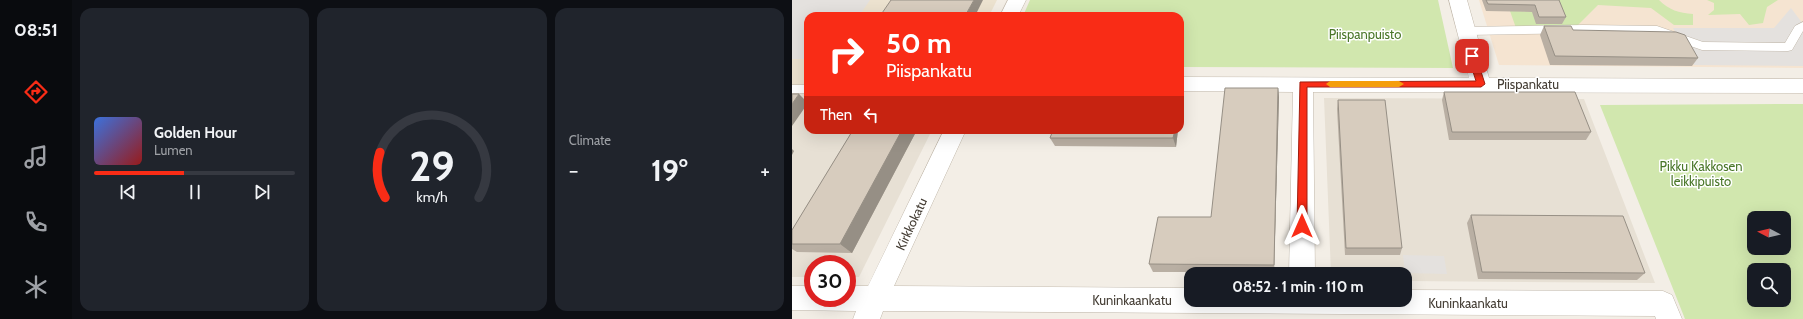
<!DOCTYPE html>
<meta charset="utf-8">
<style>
body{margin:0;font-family:Cabin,sans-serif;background:#20242c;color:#f1f3f6;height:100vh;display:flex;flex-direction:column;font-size:15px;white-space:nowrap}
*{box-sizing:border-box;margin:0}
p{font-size:13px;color:#9ea1a6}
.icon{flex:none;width:22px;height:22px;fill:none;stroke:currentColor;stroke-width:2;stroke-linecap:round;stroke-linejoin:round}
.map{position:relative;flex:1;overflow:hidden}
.sheet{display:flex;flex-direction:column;gap:8px;padding:8px;background:#0d0f14;width:720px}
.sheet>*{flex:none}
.banner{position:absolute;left:12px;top:12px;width:380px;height:122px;border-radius:12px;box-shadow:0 4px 16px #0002;background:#f92c16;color:#fff;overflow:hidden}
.needle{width:26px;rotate:277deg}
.controls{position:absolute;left:955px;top:211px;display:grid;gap:8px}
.controls a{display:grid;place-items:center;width:44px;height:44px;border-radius:8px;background:#171b24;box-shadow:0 4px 16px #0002;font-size:20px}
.speed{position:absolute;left:12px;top:255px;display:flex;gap:8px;font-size:20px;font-weight:700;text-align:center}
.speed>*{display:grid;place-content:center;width:52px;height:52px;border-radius:50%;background:#171b24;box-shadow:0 4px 16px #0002;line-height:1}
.speed .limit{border:6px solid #d22;background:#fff;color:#111}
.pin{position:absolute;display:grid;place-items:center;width:34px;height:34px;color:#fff;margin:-17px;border-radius:8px;box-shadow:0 2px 6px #0006}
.me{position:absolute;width:44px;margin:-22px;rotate:0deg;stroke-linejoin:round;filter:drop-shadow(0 0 3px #0008)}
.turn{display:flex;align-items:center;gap:14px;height:84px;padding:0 16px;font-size:18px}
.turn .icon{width:52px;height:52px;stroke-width:2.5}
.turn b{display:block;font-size:28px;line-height:34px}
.then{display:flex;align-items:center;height:38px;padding:0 16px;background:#0003;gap:8px;font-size:15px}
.big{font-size:30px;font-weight:800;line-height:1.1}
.sheet .card{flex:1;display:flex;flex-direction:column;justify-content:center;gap:6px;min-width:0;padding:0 14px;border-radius:12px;background:#20242c}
.sheet .dial{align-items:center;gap:0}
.dial svg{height:104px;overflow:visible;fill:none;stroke:#363941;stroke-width:7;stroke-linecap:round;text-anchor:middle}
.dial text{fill:#f1f3f6;stroke:none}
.song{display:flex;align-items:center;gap:12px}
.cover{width:48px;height:48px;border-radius:6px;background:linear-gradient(135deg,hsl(220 70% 55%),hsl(0 70% 35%))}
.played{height:4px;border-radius:2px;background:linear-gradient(90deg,#f92c16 45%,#363941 45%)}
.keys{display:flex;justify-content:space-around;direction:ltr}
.heat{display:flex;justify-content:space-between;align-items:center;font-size:22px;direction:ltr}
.sheet .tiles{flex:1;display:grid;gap:8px;grid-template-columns:repeat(3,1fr)}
.trip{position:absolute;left:392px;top:267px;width:228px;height:40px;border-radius:12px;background:#171b24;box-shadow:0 4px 16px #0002;font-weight:800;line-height:40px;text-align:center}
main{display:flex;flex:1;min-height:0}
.dock{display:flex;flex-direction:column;width:72px;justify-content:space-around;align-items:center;background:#090b0e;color:#9ea1a6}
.dock .icon{width:28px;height:28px}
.dock .active{color:#f92c16}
.dock b{font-size:18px;color:#f1f3f6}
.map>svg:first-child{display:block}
.residential{fill:#e7e0d4}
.commercial{fill:#f5e4d1}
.education{fill:#ece2cf}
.green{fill:#d1e7ae;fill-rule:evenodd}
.parking{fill:#e4e1de}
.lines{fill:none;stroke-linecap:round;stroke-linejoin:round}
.lane-casing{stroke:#c1b8ab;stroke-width:1}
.street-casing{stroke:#c1b8ab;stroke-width:1}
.lane{fill:#fff;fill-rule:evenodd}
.street{fill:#fff;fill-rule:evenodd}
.wall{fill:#b9afa3}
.shaded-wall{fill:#968f85}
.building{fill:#d7ccbe;stroke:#968f85}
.route{fill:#f92c16;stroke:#a21d0e}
.slow{fill:#f59e0b}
.labels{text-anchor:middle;stroke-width:3;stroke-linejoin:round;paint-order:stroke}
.park-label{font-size:13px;fill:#4a7729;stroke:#fff}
.street-label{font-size:13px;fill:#453e35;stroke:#fff}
</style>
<main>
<nav class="dock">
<b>08:51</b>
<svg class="icon active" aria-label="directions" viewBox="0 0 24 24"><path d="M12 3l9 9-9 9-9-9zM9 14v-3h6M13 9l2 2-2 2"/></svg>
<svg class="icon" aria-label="music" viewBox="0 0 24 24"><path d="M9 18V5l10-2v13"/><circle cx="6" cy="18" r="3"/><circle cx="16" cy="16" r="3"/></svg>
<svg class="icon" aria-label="phone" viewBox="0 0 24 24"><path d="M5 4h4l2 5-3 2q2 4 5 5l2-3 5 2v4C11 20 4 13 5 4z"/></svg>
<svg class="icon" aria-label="climate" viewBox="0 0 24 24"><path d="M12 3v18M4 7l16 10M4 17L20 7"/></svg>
</nav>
<section class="sheet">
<div class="tiles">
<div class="card">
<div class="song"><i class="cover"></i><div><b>Golden Hour</b><p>Lumen</p></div></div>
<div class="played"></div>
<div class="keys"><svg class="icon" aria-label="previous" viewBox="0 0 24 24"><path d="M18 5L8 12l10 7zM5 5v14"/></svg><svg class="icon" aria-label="pause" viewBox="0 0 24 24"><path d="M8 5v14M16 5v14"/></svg><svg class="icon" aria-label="next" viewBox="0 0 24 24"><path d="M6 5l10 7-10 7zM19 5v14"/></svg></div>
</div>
<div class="card dial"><svg viewBox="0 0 100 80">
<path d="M14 69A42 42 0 1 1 86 69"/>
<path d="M14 69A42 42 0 0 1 10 34" stroke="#f92c16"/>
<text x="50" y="56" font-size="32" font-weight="700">29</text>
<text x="50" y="72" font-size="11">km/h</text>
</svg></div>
<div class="card"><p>Climate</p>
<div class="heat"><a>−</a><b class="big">19°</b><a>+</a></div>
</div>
</div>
</section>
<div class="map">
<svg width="1011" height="319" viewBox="0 0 1011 319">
<rect width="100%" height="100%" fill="#f3eee6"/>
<!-- residential -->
<path class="residential" d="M0 89H16V130H140L67 277H55V264H21V277H0Z
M532 98 792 99 863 283 613 281V274H539Z"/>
<!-- commercial -->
<path class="commercial" d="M687 0H1011V68L707 65Z"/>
<!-- education -->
<path class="education" d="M0 0H205L197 16H16V89H0Z"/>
<!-- green -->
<path class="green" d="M238 0H646L661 68 388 67V16H231Z
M761 0H867C877 10 887 13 901 14V25H882L859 8 806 5 784 27 724 28 718 11 765 12Z
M915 0H986L975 7 971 23 957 25 948 14 916 15 922 10V3Z
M1011 104V319H893L808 105ZM962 218H992V248H962ZM962 270H992V300H962Z"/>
<!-- parking -->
<path class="parking" d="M0 0H78L67 16H16V59H0Z
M999 8 1011 24V66L902 65 881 28H982Z
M611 255 652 256 655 274 613 273Z"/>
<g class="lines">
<!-- lane casing -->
<g class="lane-casing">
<path id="lane" d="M1011 22V31L1000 50 996 51 910 50 864 34 791 33 674 35 669 31 674 27 791 25 865 26 911 42 993 43 1003 26Z
M0 85H16V93H0Z"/>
</g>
<!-- street casing -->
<g class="street-casing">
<path id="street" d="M216 0H234L226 16H208Z
M657 0H675L697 78 1011 79V93L521 92 523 274H497L501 92 388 91V77L677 78Z
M152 130H174L102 286 399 288V300H613V290L871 291 880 295 890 319H864L863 316 91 311 88 319H61L64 311 0 310V286H21V298H55V286H76Z"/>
</g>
<!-- lane -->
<use href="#lane" class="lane"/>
<!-- street -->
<use href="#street" class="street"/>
</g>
<!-- wall -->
<path class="wall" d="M690 0H767L774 17 770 24H744L740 12 694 11Z
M752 26 781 30 906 58 900 66 758 65 748 35Z
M486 88 487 97 482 272H361L357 264 419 217Z
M652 92 799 132 794 140H657L650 100Z
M546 100 610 248 608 255H553L545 109Z
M61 130H125L60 253 5 252 0 249V230Z
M386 130 384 147 263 146 258 138Z
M679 215 853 273 845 280 686 279 675 223Z"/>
<!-- shaded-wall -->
<path class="shaded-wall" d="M182 0H191L183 16H173Z
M486 88 487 97 482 272V265Z
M389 92 391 100 388 120V99Z
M7 94 16 103 0 126V104Z
M110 130H125L60 253 48 244Z
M383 130H386L384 147 381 138Z
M0 149 2 151 0 155Z"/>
<!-- building -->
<path class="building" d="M99 0H182L173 16H88Z
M694 0H767L774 17H747L743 5 696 4Z
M752 26H779L781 30 884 32 893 35 906 58 763 56Z
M433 88H486L482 265 357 264 366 217H419Z
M388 92H389L388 99Z
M652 92H783L799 132H660Z
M0 94H7L0 104Z
M546 100H593L610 248H554Z
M61 130H110L48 244H0V230Z
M261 130H383L381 138H258Z
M679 215 831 216 853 273 690 272Z"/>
<!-- route -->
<path class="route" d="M680 53 684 56 693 84 689 87H515V226L514 229 510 230 507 229 505 226 508 82 684 81 676 56Z"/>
<!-- slow -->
<path class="slow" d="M538 81H607L612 84 607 87H538L534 84Z"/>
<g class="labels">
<!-- park labels -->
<g class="park-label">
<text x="573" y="39">Piispanpuisto</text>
<text x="909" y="171">Pikku Kakkosen<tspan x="909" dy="15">leikkipuisto</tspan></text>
</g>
<!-- street labels -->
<g class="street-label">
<text x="736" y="89">Piispankatu</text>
<text transform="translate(119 224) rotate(-65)" y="5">Kirkkokatu</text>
<text x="340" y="305">Kuninkaankatu</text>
<text x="676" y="308">Kuninkaankatu</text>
</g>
</g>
</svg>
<div class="controls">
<a><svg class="needle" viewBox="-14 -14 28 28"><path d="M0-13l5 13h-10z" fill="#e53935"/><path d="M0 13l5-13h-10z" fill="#9ea1a6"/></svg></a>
<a><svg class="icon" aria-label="search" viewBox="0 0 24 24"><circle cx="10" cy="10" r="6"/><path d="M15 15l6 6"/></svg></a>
</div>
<div class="speed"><div class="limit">30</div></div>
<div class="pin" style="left:680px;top:56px;background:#d93025"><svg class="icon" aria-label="arrive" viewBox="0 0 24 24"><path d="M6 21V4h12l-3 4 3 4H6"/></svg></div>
<svg class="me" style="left:510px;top:226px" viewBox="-20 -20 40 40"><path d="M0-17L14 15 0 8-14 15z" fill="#f92c16" stroke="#fff" stroke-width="4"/></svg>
<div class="trip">08:52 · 1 min · 110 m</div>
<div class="banner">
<div class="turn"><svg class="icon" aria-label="right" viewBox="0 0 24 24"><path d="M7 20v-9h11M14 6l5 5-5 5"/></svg><div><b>50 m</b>Piispankatu</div></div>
<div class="then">Then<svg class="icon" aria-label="left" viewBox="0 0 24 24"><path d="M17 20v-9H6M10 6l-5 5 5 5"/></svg></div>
</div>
</div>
</main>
